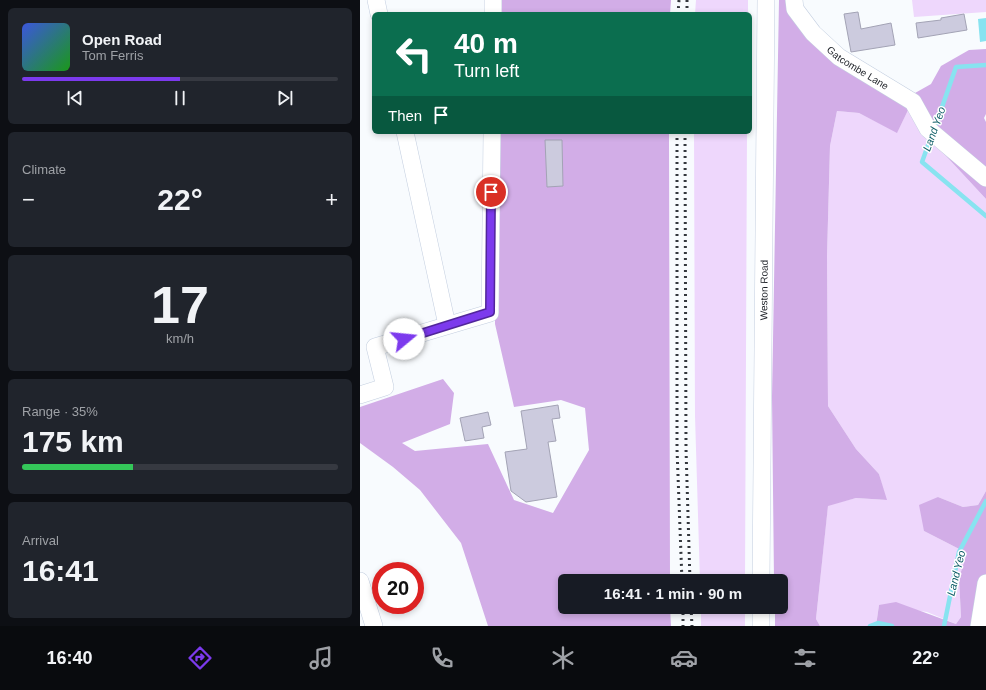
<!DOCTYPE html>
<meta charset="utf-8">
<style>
body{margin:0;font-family:Arial,sans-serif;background:#20242c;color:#f1f3f6;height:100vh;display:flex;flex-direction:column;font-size:15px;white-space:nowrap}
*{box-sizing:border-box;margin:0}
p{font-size:13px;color:#9ea1a6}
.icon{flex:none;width:22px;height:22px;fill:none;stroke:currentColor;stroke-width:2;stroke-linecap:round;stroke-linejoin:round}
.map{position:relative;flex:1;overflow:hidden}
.side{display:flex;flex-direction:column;gap:8px;padding:8px;background:#0d0f14;width:360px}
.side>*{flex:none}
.top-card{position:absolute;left:12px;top:12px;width:380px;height:122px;border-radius:6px;box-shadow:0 2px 6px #0003;background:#0b6e4f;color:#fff;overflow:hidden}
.speed{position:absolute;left:12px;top:562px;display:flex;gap:8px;font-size:20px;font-weight:700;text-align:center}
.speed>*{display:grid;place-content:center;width:52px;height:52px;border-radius:50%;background:#171b24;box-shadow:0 2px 6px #0003;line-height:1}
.speed .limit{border:6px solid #d22;background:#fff;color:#111}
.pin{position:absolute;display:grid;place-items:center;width:34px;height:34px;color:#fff;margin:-17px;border:2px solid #fff;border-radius:50%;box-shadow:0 1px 4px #0007}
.me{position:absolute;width:44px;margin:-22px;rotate:73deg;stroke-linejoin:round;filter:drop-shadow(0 0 3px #0008)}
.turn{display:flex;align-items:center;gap:14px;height:84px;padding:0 16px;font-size:18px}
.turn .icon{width:52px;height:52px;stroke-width:2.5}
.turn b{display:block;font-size:28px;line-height:34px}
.then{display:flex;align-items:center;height:38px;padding:0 16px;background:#0003;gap:8px;font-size:15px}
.big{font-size:30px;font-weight:700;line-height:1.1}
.side .widget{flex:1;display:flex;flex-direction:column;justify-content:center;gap:6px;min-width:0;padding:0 14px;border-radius:6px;background:#20242c}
.side .dial{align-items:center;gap:0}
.dial b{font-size:52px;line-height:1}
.song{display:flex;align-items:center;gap:12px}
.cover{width:48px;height:48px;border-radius:6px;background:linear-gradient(135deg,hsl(230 70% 55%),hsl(120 70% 35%))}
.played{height:4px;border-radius:2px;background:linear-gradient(90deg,#7c3aed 50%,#363941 50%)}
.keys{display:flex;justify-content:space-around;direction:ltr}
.heat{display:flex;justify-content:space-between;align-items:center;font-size:22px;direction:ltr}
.charge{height:6px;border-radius:3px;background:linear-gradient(90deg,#34c759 35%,#363941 0)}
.trip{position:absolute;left:198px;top:574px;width:230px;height:40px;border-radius:6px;background:#171b24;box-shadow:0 2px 6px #0003;font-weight:700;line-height:40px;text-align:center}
.tabs{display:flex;height:64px;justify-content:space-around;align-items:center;background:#090b0e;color:#9ea1a6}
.tabs .icon{width:28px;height:28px}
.tabs .active{color:#7c3aed}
.tabs b{font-size:18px;color:#f1f3f6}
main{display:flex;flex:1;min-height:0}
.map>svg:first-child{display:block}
.green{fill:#eed7fc}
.forest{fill:#d2ade7}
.water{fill:#88e3f0}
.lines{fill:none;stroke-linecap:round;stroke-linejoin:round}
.stream{stroke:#88e3f0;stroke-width:4.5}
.building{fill:#cccbde;stroke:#a3a3b5}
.minor-casing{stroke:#c4cfe0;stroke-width:18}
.minor{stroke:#fff;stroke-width:17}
.rail{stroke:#33373d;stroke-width:3;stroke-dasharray:2 4;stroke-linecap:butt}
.route-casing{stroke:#51269a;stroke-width:10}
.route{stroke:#7c3aed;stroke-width:7}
.labels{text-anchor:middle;stroke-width:3;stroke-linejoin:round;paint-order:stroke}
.street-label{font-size:10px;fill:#1d2127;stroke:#fff}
.water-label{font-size:11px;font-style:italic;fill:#105f68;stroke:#fff}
</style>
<main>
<section class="side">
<div class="widget">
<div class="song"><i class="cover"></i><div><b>Open Road</b><p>Tom Ferris</p></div></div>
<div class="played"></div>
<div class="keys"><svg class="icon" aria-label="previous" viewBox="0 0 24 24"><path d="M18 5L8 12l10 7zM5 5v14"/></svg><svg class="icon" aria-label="pause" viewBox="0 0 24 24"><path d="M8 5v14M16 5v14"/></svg><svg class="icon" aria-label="next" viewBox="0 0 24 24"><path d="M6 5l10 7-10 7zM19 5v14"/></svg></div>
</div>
<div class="widget"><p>Climate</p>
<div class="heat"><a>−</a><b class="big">22°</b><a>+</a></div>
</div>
<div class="widget dial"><b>17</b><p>km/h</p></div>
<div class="widget"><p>Range · 35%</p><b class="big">175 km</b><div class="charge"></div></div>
<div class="widget"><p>Arrival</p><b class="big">16:41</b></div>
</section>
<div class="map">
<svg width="626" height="626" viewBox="0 0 626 626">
<rect width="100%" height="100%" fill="#f8fbfe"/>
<!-- green -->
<path class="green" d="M336 0H388V14H335Z
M552 0H626V12L554 17Z
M550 106 574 143 626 199V491L618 505 603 507 578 497 564 531 607 553 599 578 601 617 596 624 567 612 519 605 516 626H460L456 619 468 505 496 498 526 500 519 474 496 449 468 406 467 256 470 146 477 111 499 113 537 132Z
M334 132H387L385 581H340L335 416Z
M341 607H385V626H341Z"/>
<!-- forest -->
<path class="forest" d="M134 0H311L310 14H134Z
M419 0H426L431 12 550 106 537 133 499 113 477 111 470 146 467 256 468 406 496 449 519 474 527 500 496 498 468 506 456 619 460 626H415V607H421V581H414L412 397Z
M626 49V114L624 118 626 122V199L574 143 556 115 555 93 571 84 581 66 609 50Z
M134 132H309L310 581H205V607H310L311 626H128L101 543 60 490 33 467 0 443V407L83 379 94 393 90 424 42 443 55 451 128 444 154 500 193 513 229 450 225 408 201 400 154 407 135 324Z
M626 491V586L612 626H516L519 605 536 602 596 624 601 617 599 578 607 553 564 531 559 505 578 497 603 507 618 505Z"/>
<!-- water -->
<path class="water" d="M626 18V41L620 42 618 19Z"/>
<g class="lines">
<!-- stream -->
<path class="stream" d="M574 130 596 67 626 65
M571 137 562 162 626 216
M510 626 518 623 532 626
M584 626 599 552 626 501"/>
</g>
<!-- building -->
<path class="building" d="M498 12 501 29 531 23 535 45 491 52 484 14Z
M604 14 607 30 558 38 556 23 581 20V18Z
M185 140H202L203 186 187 187Z
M198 405 200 418 192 419 196 441 188 442 197 497 166 502 151 491 145 452 167 449 161 411Z
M128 412 131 425 122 427 124 438 105 441 100 418Z"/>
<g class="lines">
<!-- minor casing -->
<g class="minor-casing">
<g id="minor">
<path d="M16 0 19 14"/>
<path id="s1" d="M434 0 435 9 453 33 479 57 553 102 568 129 626 178"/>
<path d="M133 14V0"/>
<path d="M45 132 87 325"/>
<path d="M0 395 25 387 15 347 130 313 132 132"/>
<path d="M0 581 14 626"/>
<path id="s2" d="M401 581 406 0"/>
<path d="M401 626V607"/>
<path d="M619 626 626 583"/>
</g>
</g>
<!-- minor -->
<use href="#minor" class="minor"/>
<!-- rail -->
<path class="rail" d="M318 14 319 0
M327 14V0
M317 132V449L322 581
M325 132 326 449 330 581
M323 607V626
M331 607 332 626"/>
</g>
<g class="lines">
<!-- route casing -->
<g class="route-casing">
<path id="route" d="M44 339 130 312 131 192"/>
</g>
<!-- route -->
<use href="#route" class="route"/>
</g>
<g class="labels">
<!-- street labels -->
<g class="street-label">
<text dy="4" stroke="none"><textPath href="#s1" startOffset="96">Gatcombe Lane</textPath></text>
<text dy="4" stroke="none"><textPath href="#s2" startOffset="291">Weston Road</textPath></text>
</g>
<!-- water labels -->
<g class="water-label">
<text transform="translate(574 129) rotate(-70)" y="4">Land Yeo</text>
<text transform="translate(596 573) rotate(-76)" y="4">Land Yeo</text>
</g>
</g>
</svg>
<div class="speed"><div class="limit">20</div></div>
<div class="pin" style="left:131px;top:192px;background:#d93025"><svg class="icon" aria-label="arrive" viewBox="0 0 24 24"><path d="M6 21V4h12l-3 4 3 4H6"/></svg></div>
<svg class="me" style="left:44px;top:339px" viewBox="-20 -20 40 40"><circle r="19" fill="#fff"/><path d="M0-13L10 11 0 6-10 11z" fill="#7c3aed"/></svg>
<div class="trip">16:41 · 1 min · 90 m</div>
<div class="top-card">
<div class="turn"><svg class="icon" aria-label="left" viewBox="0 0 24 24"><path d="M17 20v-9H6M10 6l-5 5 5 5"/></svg><div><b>40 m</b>Turn left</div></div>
<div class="then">Then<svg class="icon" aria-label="arrive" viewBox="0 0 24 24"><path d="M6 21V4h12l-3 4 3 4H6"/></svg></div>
</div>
</div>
</main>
<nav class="tabs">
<b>16:40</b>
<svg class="icon active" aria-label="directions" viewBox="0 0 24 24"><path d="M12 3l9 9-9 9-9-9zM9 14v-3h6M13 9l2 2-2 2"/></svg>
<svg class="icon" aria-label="music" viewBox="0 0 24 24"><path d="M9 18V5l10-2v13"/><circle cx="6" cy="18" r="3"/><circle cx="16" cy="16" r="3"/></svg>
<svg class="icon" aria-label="phone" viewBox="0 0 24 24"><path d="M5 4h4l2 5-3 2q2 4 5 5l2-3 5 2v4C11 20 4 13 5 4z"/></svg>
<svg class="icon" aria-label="climate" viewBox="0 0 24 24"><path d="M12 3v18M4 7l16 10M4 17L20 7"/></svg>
<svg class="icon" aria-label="car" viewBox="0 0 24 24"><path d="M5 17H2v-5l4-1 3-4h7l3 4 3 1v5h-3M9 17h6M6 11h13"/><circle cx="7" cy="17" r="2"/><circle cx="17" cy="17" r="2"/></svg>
<svg class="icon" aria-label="filters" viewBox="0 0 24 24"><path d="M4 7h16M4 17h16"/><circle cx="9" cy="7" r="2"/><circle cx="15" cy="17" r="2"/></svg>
<b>22°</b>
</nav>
